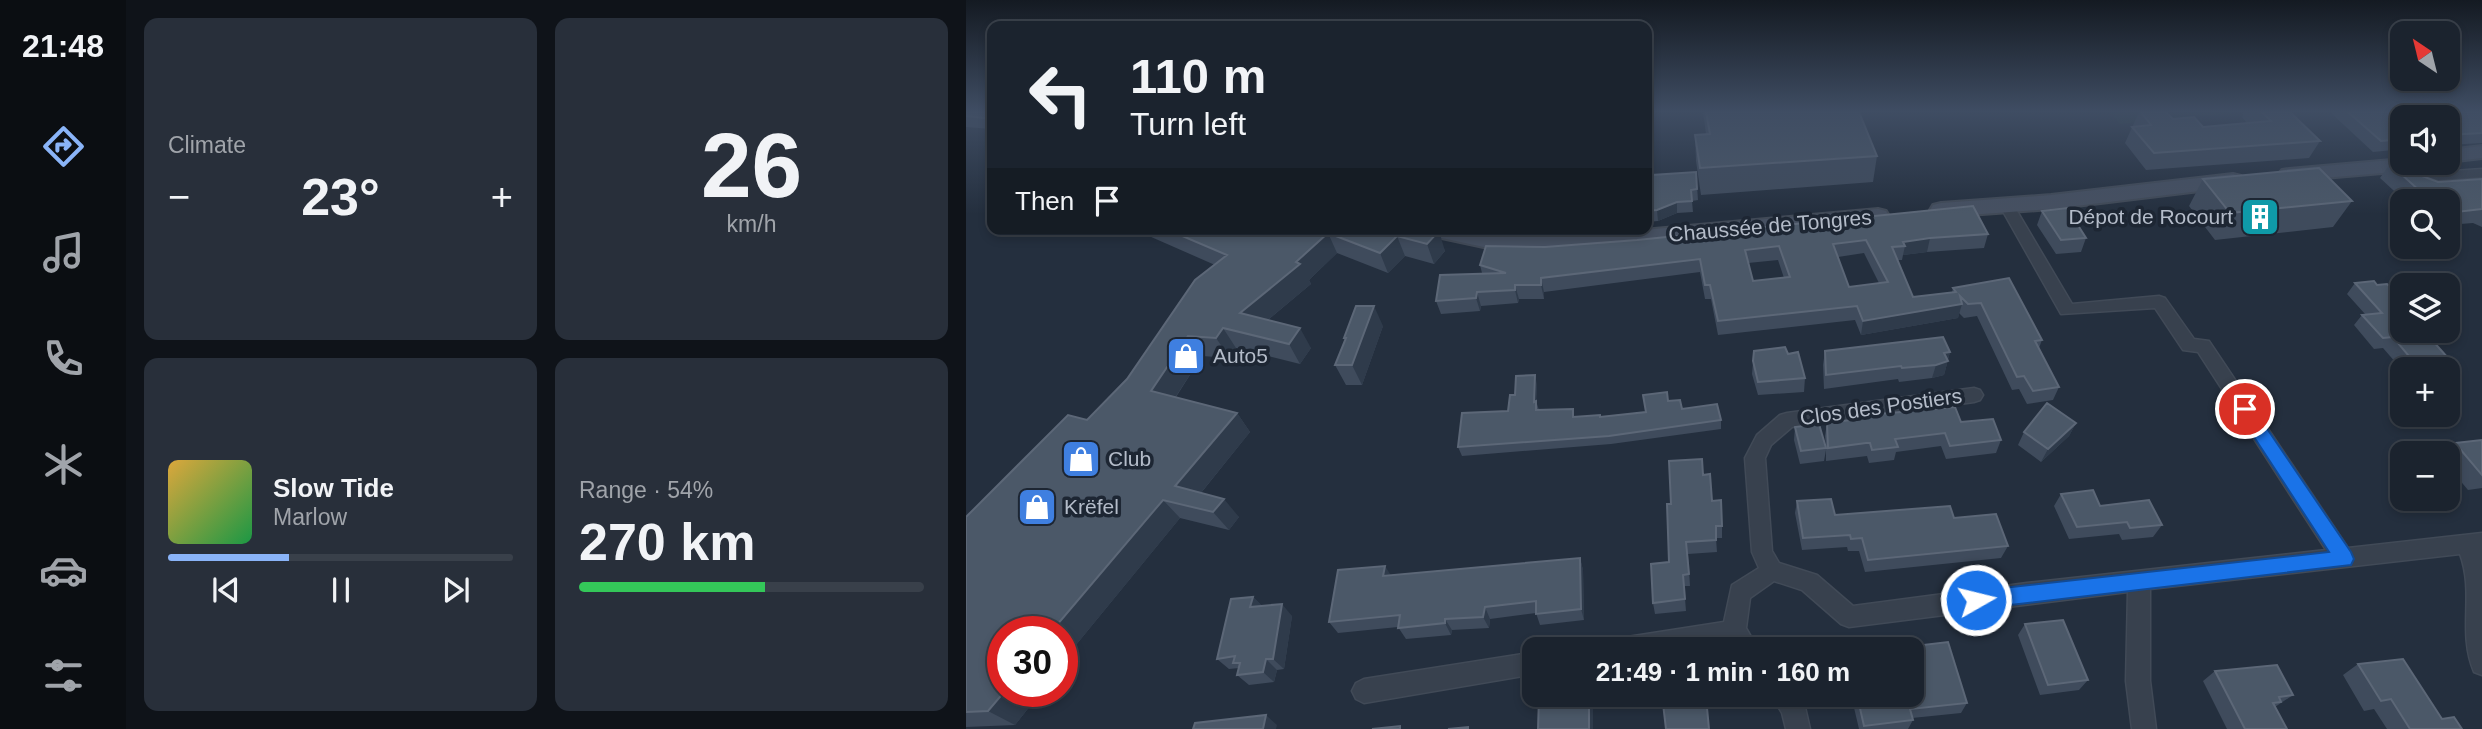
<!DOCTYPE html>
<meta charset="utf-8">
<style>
body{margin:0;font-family:Helvetica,sans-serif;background:#282f3a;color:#f1f3f6;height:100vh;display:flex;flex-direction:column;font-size:26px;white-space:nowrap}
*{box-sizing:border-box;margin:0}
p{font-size:23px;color:#a0a4aa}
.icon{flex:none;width:38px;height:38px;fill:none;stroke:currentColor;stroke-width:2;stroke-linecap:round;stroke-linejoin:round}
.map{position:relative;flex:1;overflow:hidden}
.side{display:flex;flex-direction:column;gap:18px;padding:18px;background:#0f1319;width:840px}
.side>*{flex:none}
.guide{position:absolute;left:21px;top:21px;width:665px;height:214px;border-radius:14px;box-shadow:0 4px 10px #0003,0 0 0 2px #39404a;background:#1b232e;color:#f1f3f6;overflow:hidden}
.needle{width:46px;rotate:325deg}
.fabs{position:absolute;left:1424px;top:21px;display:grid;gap:14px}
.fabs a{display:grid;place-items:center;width:70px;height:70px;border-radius:14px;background:#1b232e;box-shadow:0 4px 10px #0003,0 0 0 2px #39404a;font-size:35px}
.speed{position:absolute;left:21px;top:616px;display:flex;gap:14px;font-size:35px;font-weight:700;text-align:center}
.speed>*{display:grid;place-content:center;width:91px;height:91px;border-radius:50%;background:#1b232e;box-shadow:0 4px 10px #0003,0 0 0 2px #39404a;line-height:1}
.speed .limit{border:10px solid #d22;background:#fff;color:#111}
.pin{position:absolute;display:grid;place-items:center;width:60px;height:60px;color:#fff;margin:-30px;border:4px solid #fff;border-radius:50%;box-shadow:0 2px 7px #0007}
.me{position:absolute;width:77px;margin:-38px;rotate:82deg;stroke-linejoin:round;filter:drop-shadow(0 0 5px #0008)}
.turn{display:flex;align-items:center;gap:24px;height:147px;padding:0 28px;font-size:32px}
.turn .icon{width:91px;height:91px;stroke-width:2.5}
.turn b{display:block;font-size:49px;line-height:60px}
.then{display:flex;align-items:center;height:66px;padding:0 28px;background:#0003;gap:14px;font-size:26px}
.big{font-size:52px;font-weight:700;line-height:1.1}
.side .widget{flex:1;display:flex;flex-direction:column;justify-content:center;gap:10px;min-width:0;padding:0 24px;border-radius:14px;background:#282f3a}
.side .dial{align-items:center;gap:0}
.dial b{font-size:91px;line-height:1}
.song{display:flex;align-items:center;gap:21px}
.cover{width:84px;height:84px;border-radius:10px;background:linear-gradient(135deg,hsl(40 70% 55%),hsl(140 70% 35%))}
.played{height:7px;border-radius:4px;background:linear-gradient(90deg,#8ab4f8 35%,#39404a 35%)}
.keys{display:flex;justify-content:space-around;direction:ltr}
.heat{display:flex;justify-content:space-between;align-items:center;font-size:38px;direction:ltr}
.charge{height:10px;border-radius:5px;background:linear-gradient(90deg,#34c759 54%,#39404a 0)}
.side .tiles{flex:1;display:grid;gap:18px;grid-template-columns:repeat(2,1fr)}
.trip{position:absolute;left:556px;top:637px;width:402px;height:70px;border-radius:14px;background:#1b232e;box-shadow:0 4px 10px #0003,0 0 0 2px #39404a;font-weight:700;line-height:70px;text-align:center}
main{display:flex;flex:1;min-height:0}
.tabs{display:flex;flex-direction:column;width:126px;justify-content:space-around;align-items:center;background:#0b0e12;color:#a0a4aa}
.tabs .icon{width:49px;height:49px}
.tabs .on{color:#8ab4f8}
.tabs b{font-size:32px;color:#f1f3f6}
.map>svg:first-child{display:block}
.green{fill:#263c3f}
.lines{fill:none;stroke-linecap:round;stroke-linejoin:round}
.street-casing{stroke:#414a57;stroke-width:3}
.secondary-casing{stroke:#414a57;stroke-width:4}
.street{fill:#38414e;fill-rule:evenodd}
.secondary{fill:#465061;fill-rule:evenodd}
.wall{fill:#3f4b5c;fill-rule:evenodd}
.shaded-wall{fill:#2f3b4b}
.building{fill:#4b5868;stroke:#5c6777;stroke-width:2;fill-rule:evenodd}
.route{fill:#1a73e8;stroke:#114b97;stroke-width:2}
.labels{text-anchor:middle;stroke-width:7;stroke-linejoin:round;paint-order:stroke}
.poi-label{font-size:21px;fill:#b4bcc9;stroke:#1d2633;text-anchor:start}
.street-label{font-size:21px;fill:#b4bcc9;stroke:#1d2633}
</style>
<main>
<nav class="tabs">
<b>21:48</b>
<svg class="icon on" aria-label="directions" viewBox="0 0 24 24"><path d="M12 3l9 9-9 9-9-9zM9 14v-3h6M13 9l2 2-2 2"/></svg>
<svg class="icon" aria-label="music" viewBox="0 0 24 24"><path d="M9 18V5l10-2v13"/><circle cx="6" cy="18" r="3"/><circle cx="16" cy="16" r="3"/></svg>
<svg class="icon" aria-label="phone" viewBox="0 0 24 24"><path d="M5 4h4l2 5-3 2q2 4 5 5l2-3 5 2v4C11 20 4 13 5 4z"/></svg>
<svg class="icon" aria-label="climate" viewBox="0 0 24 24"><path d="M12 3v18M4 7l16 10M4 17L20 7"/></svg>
<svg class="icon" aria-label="car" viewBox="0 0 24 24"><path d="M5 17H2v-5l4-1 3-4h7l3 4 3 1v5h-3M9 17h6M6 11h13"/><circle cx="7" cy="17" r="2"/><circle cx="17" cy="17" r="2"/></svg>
<svg class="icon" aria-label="filters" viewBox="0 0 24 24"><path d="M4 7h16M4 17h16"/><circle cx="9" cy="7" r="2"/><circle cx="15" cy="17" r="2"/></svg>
</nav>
<section class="side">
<div class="tiles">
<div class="widget"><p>Climate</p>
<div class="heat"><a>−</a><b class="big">23°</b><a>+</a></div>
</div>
<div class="widget dial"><b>26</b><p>km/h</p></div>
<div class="widget">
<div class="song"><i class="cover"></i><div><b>Slow Tide</b><p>Marlow</p></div></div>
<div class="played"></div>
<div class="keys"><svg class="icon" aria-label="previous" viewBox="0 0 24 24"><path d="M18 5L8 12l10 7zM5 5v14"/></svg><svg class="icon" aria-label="pause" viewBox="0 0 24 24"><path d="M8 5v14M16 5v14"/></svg><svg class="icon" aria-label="next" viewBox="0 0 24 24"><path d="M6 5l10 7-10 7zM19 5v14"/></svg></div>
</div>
<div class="widget"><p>Range · 54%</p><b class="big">270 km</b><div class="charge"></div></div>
</div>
</section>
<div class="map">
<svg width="1516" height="729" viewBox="0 0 1516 729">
<rect width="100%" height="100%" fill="#242f3e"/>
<!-- green -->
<path class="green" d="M1144 112H1277L1154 124Z"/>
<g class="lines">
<!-- street casing -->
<g class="street-casing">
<path id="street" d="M1437 160V163H1447L1473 172 1516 169V177L1472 180 1432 167 1430 164Z
M1041 201 1048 206 1106 304 1193 296 1199 298 1228 339 1243 341 1382 548 1516 533V675L1508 672C1491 631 1509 595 1494 554L1184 589V681L1190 729H1166L1160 681 1162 592 883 627 875 624 836 590 808 581 784 598 780 628 792 649H768L763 643 722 649H644L647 641 655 638 758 622 766 585 793 568 786 552 779 458 791 435 814 415 821 413 1008 388 1014 390 1017 395 1014 400 1008 402 826 427 805 445 799 458 806 551 813 563 851 575 887 606 1061 583 1360 550 1232 352 1217 350 1189 308 1095 314 1034 206Z
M569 652V674L398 703 390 699 386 691 390 683 398 679Z
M805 695H832L839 707 844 729H820L816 713Z"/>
</g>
<!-- secondary casing -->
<g class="secondary-casing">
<path id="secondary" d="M1516 146V158L1482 162V150Z
M1437 159V163H1473L1470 167 1463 169 1323 181 1316 180 1312 175 1316 170 1323 169Z
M1267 174 1275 176 1278 181 1275 186 1085 209 975 217 967 215 964 210 967 205 975 203 1085 195Z
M912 209 920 211 923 216 920 221 590 252 527 249 457 234 454 229H496L558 236 621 235Z"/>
</g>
<!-- street -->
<use href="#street" class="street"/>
<!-- secondary -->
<use href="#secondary" class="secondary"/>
</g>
<!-- wall -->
<path class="wall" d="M0 112H26V129L0 127Z
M737 112H893L911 156 907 182 735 195 730 161 729 135 740 134Z
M1173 112H1200L1207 119 1237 127 1281 123 1276 117 1278 112H1324L1354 141 1343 158 1180 170 1159 143Z
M1364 112H1516V143L1482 145V117H1437V149L1407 152Z
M1424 164 1472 182 1516 179V227L1507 223 1482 225V201H1439L1414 178Z
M730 172 732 200 726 201 727 212 711 213 692 221 681 222V184Z
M1237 179 1386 201 1367 227 1249 240 1223 206Z
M1076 211 1120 238 1115 252 1090 254 1071 225Z
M167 229H468L479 251 468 264 439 256 422 273 371 253 343 280 345 284 302 320 345 348 334 364 270 348 264 358 236 356 210 397 271 413 284 432 235 493 273 517 263 530 214 518 96 662V632L37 691H76L49 725 0 727V517L121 420 161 379 249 265Z
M1022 234 1018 248 961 252 937 255 936 260H932L947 297 986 292 987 288 1043 278 1076 340 1073 348 1093 387 1087 400 1061 404 1053 389 1046 390 1011 316 998 318 993 313 992 318 895 335 889 320 752 335 745 299H739L734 272 578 292V299H553L552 303 515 306 514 311 475 314 470 301 516 273 514 265 579 247ZM898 253 913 283 883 287 872 257ZM812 260 818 278 787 281 782 263Z
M1389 283 1437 331 1482 358 1472 369H1437V371L1417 348 1408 349 1388 325 1396 315 1399 314 1381 294Z
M417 326 396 385H380L369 365 379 340 378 338Z
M788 351 822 354 839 378 838 392 792 395 786 374Z
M859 351 984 352 978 375 966 378 933 382 932 379 858 389 857 365Z
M571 384 570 401 573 410 608 416 635 417 679 412 702 401 716 409 755 420V429L645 444 496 456 492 447 542 411 549 395Z
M892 416 995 422 1035 440 1030 453 980 459 975 446 930 452 928 460 903 463 901 456 860 461V450L858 461 834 464 828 440 829 427 860 446 859 436 861 423 891 419Z
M1110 423 1103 436 1075 462 1052 445 1058 432Z
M1516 440V488L1502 490 1482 466V453H1478L1489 443Z
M737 475 756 526V538H750L751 552 722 554 724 586H718L720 611 689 614 687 603 703 562 705 504Z
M1095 494 1134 506 1196 525 1187 537 1156 540 1153 534 1103 539 1088 506Z
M831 501 869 515 988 518 1042 546 1035 558 899 572 893 551H882L881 547 836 550 829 513Z
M614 558 617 570 618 620 574 625 570 613 524 619 523 628 486 630 485 635 440 639 432 627 372 633 363 622 425 575Z
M287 597 296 606 326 616 318 669 311 670 308 682 283 685 271 675 273 668 263 669 251 659Z
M1059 624 1122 680 1113 690 1074 695 1052 635Z
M948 646 1001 703 995 713 946 718 947 720 942 729H893L885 695H947L946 649Z
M1392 664 1476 719 1496 729H1421L1408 709 1398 711 1377 675Z
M1249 671 1327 695 1309 707 1321 729H1261L1237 681Z
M696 695H744L745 706H741Z"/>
<!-- shaded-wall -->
<path class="shaded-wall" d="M711 202V213L692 221 691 210Z
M473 231 479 251 468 264 461 244Z
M362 233 371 253 343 280 345 284 286 333 274 313Z
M431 236 439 256 422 273 414 253Z
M964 238 961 252 937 255 939 246 937 242Z
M575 278 578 292V299L575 285Z
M549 285 553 299 552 303 549 290Z
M511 292 515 306 514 311 510 298Z
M996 304 992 318 895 335 897 321Z
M408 306 417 326 396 385 386 365Z
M257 328 270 348 264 358 250 338Z
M334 328 345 348 334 364 323 344Z
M222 336 236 356 201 410 185 391Z
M984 352 978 375 966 378 970 365 978 353Z
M569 375 571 384 570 410 568 402Z
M271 413 284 432 225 505 209 486Z
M1110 423 1103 436 1075 462 1082 449Z
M258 499 273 517 263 530 247 512Z
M197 500 214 518 96 662V632H85Z
M614 558 617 570 618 620 615 609Z
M419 566 426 577 417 576Z
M287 597 298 608 284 607Z
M316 604 326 616 318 669 307 659Z
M519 607 524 619 523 628 517 617Z
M479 619 486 630 485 635 479 623Z
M300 659 311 670 308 682 297 672Z
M39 691H76L49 725 22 711Z
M623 695H624L627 701V729H623Z
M300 715 311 725 310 729H297Z"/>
<!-- building -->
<path class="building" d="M0 112H26V119L0 116Z
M740 112H893L911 156 734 168 729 135 744 134Z
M1175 112H1200L1207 119 1228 117 1237 127 1305 121 1296 112H1324L1354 141 1188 153 1166 127 1185 125Z
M1382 112H1516V133L1482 135V117H1437V139L1415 141Z
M1424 164 1472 182 1516 179V209L1482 213V201H1465Z
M1353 168 1386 201 1264 213 1237 179Z
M730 172 731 189 725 190 726 201 711 202 691 210 681 211V184L686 183V175Z
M1007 206 1022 234 964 238 937 242 939 246 926 247 947 297 990 292 987 288 1043 278 1076 340 1069 341 1093 387 1067 391 1058 376 1051 377 1015 303 1002 304 994 296 996 304 897 321 891 306 752 321 744 285H739L734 259 575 278V285H549V290L511 292 510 298 470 301 474 275 540 273 514 265 520 246 579 247 671 240ZM900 240 922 282 883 287 867 244ZM813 246 824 277 787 281 779 250Z
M1101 208 1120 238 1095 240 1076 211Z
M200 229H468L473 231 461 244 431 236 414 253 362 233 330 262 334 264 274 313 334 328 323 344 257 328 250 338 222 336 185 391 271 413 209 486 258 499 247 512 197 500 85 632H37V691H39L22 711 0 712V517L102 415 121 420 161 379 229 280 261 255Z
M1408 281 1411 285 1421 284 1427 290 1437 289V331H1458L1482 358 1447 361 1427 337 1417 338 1396 315 1416 313 1389 283Z
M390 306H408L386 365H369L380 338H378Z
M977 337 984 352 978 353 982 361 970 365 936 368 935 366 860 375 859 351Z
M819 347 822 354 832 352 839 378 792 382 787 361 788 351Z
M569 375 568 402 570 401V410L607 409V417L634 415V417L680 412 677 395 701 392 702 401 714 400 716 409 751 404 755 420 643 436 492 447 496 413 542 411 544 395H549L550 376Z
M1081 403 1110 423 1082 449 1058 432Z
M989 407 995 422 1027 419 1035 440 984 446 979 433 929 439 932 447 906 450 904 443H900L862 448 861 423 893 419 892 416Z
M853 424 860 448 835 451 829 427Z
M1516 440V475L1489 443Z
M736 459 737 475 744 474 746 501 755 500 756 526H750V540L720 542 723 574 717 575 719 599 687 603 685 564 703 562 701 504H705L703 461Z
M1127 490 1134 506 1183 500 1196 525 1164 528 1161 522 1111 527 1095 494Z
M865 499 869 515 984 506 988 518 1030 514 1042 546 902 560 896 538 885 539 884 535 837 538 831 501Z
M614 558 615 609 570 614V601L519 607 517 617 479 619V623L432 628 434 615 363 622 372 570 419 566 417 576Z
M287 597 284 607 316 604 307 659H300L297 672 271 675 274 663H267L269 656 251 659 265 599Z
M1097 620 1122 680 1082 685 1059 624Z
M982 642 1001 703 944 709 947 720 898 726 891 695H947V659L951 658 948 646Z
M1437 659 1476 719 1488 717 1496 729H1444L1425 699 1415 701 1392 664Z
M1311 665 1327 695 1313 697 1315 702 1307 703 1321 729H1279L1249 671Z
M593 695H623V729H572L573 697Z
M696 695H744L745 696 740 697 743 729H700Z
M300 715 297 729H227L229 723Z
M434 726V729H406Z
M502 727V729H482Z"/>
<!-- sky -->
<linearGradient id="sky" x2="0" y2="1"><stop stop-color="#141a22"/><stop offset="0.52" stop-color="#3f4d63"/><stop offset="1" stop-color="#3f4d63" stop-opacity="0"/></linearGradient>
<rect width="1516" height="214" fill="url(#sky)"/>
<!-- route -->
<path class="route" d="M1279 403 1285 405 1385 552 1388 559 1385 565 1010 609 1003 607 1000 600 1003 594 1010 591 1363 552 1273 414 1271 409 1273 405Z"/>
<!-- icons -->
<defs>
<g id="building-square" transform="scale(2.0125)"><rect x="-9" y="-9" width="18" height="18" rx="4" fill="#0f9aa8" stroke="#1d2633"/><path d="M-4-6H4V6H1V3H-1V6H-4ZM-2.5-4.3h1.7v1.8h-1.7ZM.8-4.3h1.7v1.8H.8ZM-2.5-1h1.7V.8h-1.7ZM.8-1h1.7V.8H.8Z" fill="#fff"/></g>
<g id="shop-square" transform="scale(2.0125)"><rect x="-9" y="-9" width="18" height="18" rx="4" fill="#3f7fe0" stroke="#1d2633"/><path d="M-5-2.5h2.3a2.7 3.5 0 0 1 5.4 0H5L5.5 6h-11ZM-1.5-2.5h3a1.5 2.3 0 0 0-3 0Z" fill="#fff"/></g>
</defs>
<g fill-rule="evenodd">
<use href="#building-square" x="1294" y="217"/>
<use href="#shop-square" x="220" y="356"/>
<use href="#shop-square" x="115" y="459"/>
<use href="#shop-square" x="71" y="507"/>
</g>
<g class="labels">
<!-- poi labels -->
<g class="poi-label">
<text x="1267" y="224" text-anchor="end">Dépot de Rocourt</text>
<text x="247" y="363">Auto5</text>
<text x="142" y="466">Club</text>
<text x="98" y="514">Krëfel</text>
</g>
<!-- street labels -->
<g class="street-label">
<text transform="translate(804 226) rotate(-5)" y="7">Chaussée de Tongres</text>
<text transform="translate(915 407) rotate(-8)" y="7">Clos des Postiers</text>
</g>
</g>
</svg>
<div class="fabs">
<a><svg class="needle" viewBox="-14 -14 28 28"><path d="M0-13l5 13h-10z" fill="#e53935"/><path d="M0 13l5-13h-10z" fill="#a0a4aa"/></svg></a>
<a><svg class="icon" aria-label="sound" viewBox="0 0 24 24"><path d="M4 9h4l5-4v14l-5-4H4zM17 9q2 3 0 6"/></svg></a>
<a><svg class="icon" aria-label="search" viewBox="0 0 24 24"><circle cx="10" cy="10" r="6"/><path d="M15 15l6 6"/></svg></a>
<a><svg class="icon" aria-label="layers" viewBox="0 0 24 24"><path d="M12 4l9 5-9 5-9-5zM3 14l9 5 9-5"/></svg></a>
<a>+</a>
<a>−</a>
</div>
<div class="speed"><div class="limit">30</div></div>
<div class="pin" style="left:1279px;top:409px;background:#d93025"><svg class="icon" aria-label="arrive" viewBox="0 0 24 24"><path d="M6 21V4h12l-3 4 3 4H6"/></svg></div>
<svg class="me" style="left:1010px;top:600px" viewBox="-20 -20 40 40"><circle r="17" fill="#1a73e8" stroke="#fff" stroke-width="3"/><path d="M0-11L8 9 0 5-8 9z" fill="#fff"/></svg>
<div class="trip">21:49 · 1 min · 160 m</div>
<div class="guide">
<div class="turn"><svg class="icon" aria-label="left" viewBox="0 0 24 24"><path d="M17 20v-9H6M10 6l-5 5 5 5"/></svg><div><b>110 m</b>Turn left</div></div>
<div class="then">Then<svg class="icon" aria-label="arrive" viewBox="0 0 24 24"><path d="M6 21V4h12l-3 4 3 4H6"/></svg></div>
</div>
</div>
</main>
